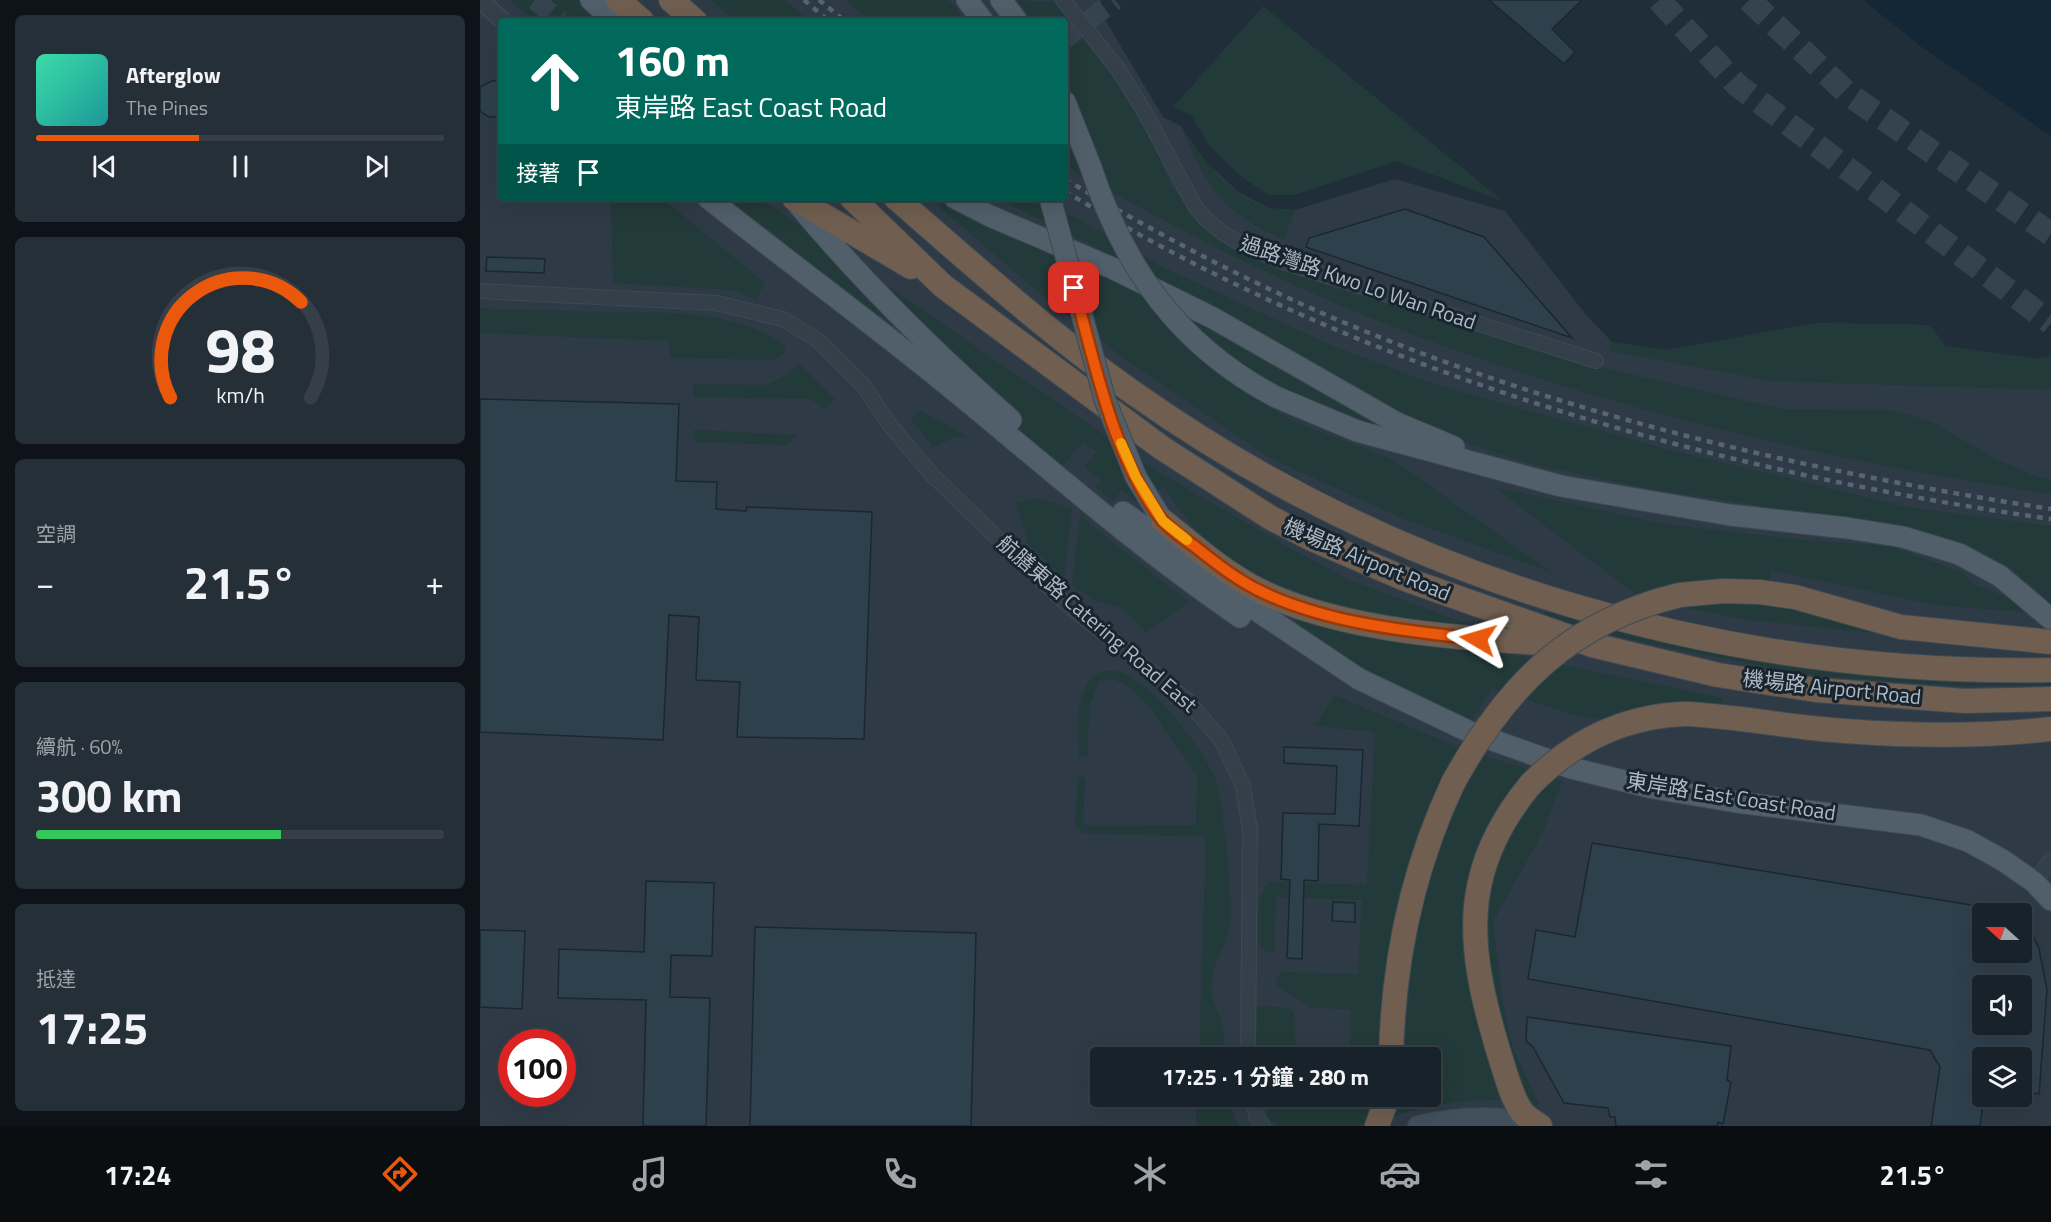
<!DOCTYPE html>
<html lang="zh-TW">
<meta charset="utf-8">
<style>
body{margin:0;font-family:"Titillium Web","Noto Sans TC",sans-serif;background:#252f37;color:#f1f3f6;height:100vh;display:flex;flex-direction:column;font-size:22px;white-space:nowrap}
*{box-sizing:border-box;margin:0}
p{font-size:20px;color:#9fa4a9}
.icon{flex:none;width:33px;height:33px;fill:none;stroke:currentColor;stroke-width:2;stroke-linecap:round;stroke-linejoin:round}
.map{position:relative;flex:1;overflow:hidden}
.drawer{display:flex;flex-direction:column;gap:15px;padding:15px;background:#0d1318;width:480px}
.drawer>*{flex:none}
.hud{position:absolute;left:18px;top:18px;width:570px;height:183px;border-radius:6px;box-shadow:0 6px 24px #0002,0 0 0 2px #363f47;background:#00695c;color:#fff;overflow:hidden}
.needle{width:39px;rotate:291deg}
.buttons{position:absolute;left:1492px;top:903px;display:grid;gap:12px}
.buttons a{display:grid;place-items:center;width:60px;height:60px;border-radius:6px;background:#18222b;box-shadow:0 6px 24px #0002,0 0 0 2px #363f47;font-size:30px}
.speed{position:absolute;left:18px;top:1029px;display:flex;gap:12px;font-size:30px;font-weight:700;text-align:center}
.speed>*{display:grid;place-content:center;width:78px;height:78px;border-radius:50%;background:#18222b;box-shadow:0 6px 24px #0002,0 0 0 2px #363f47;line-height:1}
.speed .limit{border:9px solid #d22;background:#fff;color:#111}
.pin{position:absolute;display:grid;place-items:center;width:51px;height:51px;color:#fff;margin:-26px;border-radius:12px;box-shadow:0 3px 9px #0006}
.me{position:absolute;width:66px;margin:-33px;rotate:277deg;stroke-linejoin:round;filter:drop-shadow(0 0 4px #0008)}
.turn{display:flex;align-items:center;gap:21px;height:126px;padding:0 18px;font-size:27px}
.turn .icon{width:78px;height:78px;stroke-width:2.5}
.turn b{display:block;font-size:42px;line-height:51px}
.then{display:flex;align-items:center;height:57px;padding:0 18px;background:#0003;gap:12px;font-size:22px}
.big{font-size:45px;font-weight:700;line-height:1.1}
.drawer .widget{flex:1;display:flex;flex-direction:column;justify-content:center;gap:9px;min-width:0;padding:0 21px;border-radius:9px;background:#252f37}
.drawer .dial{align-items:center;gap:0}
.dial svg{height:156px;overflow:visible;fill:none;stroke:#363f47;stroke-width:7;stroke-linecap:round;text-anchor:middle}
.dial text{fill:#f1f3f6;stroke:none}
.song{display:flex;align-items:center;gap:18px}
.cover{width:72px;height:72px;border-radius:9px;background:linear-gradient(135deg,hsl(160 70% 55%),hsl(180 70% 35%))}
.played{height:6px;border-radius:3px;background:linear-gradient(90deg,#ea580c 40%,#363f47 40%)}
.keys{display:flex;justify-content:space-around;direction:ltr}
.heat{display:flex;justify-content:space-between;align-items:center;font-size:33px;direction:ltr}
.charge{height:9px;border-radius:4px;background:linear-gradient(90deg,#34c759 60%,#363f47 0)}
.trip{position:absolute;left:610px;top:1047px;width:351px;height:60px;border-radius:6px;background:#18222b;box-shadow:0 6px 24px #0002,0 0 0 2px #363f47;font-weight:700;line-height:60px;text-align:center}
.tab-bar{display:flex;height:96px;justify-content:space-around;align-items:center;background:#0a0e11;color:#9fa4a9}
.tab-bar .icon{width:42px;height:42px}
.tab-bar .current{color:#ea580c}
.tab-bar b{font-size:27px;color:#f1f3f6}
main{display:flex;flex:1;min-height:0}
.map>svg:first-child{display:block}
.airport{fill:#2e3b46;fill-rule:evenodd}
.green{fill:#223a39}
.water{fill:#142736}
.building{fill:#2f404d;stroke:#1b2730;stroke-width:1.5;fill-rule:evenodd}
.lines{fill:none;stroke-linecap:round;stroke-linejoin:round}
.secondary-tunnel{stroke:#35434e;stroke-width:20;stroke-dasharray:20 10;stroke-linecap:butt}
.motorway-tunnel{stroke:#35434e;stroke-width:24;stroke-dasharray:24 12;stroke-linecap:butt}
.minor-casing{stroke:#3d4953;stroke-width:16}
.tertiary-casing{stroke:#3d4953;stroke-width:19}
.secondary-casing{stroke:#3d4953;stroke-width:22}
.primary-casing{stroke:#3d4953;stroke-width:23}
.motorway-casing{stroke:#3e4b54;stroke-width:26}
.minor{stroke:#344049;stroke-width:14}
.tertiary{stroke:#344049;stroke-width:16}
.secondary{stroke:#41505c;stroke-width:20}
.primary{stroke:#515f6a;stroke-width:21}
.motorway{stroke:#705f50;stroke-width:24}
.rail{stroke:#556571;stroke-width:4.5;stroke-dasharray:6 6;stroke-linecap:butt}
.primary-bridge-casing{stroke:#3d4953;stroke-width:23;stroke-linecap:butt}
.motorway-bridge-casing{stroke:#3e4b54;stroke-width:26;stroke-linecap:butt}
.primary-bridge{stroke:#515f6a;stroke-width:21}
.motorway-bridge{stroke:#705f50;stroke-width:24}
.route-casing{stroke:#983908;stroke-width:15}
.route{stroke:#ea580c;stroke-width:10}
.slow{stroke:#f59e0b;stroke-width:10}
.labels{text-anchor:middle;stroke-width:6;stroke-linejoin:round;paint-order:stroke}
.street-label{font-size:21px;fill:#aebbc6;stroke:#19252e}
</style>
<main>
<section class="drawer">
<div class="widget">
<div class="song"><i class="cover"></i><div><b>Afterglow</b><p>The Pines</p></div></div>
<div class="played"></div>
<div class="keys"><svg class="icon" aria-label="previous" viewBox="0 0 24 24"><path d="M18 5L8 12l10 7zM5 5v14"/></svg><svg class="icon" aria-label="pause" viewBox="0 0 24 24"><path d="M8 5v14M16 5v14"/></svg><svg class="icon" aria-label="next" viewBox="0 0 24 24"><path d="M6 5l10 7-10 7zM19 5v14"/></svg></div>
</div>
<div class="widget dial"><svg viewBox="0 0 100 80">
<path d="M14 69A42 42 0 1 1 86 69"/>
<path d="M14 69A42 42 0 0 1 81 20" stroke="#ea580c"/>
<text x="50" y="56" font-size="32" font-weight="700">98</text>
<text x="50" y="72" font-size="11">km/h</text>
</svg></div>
<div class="widget"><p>空調</p>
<div class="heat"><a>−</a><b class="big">21.5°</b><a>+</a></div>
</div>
<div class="widget"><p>續航 · 60%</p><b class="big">300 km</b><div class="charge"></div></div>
<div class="widget"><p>抵達</p><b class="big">17:25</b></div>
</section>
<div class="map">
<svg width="1571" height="1126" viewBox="0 0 1571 1126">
<rect width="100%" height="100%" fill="#202e39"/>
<!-- airport -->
<path class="airport" d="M0 0H621V13L683 117 701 126 720 156 757 191 788 208 815 210 915 179 1025 211 1107 316 1132 342 1188 350 1336 323 1450 325 1465 346 1557 359 1571 356V1126H0ZM21 21H585V198H21ZM1503 914H1542V952H1503ZM1503 986H1542V1024H1503ZM32 1042H82V1094H32ZM621 1058H951V1096H621ZM1503 1058H1542V1096H1503Z"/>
<!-- green -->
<path class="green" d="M29 0H126L151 21H56Z
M230 0H305L329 21H257Z
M365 0H469L486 21H390Z
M537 0 575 2 659 112 692 187 711 213 761 248 1086 359 1301 409 1411 410 1450 421 1514 458 1557 477 1571 480V494C1332 458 1080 399 857 304 763 264 674 216 585 166V126H605L585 78V21H552Z
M783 6 1023 201 916 161 814 195H788L762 177 731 148 711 115 693 107Z
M701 126C721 157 749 196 787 208 795 210 807 209 815 210L804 239C744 216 724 183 701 126Z
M131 198H182L285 283 276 299 253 290 133 283Z
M239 198H280L675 470 815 551 872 581 995 627C910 621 821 608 750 558 743 553 734 548 727 542 711 527 698 506 684 488L654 501 642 490 633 501 616 487 621 480 604 467 617 452 603 442 580 469 428 335 290 241Z
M449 198H481L710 315 915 430 892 424 801 387 792 408 813 421 912 459 1071 572 924 519 792 459 654 366 556 290Z
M517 198H561L685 268 853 346 954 384 1186 449 1428 507 1571 526V614L1455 605 1290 570 1289 606 1325 611 1404 634 1268 620 1162 599 1014 487 1184 524 1325 540 1411 546 1483 573 1493 584 1533 600 1567 599 1528 566 1464 539 1251 501 1170 489 1044 462 952 431 718 298Z
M0 308C41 310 83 311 124 312 184 313 256 308 306 347L303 354 292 360 189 358 190 341 0 333Z
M1336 323 1450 325 1465 346 1557 359 1571 356V390L1292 381 1129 351 1132 342 1188 350Z
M320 364 355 399 344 409 331 399 213 397V384L286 385 303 377Z
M441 411 490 438 476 437 453 447 430 419Z
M214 430 316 435 307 445 214 442Z
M558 498 592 509 584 578 549 545 536 503Z
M600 515 607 522 709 602 666 632 640 607 614 600 592 585Z
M1065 608 1571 677V685L1479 686 1338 676 1208 652 1063 620Z
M820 611 1243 698 1241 730 1100 717 1012 688 992 721C930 694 872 663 814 628Z
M637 671C673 681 718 743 734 776 744 799 754 906 749 930 743 954 728 969 732 996 733 1004 739 1013 742 1021 745 1032 743 1046 743 1057H719L726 837 602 833 595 824 598 777 605 778 603 821 608 826 716 825 717 775 669 707 646 685 632 679 620 681 610 704 607 756 599 757C599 730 593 689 619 673 624 670 632 671 637 671Z
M854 695 975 746 1082 781 1063 832 1013 922 1024 1009 1033 1048 1059 1104 1054 1106 1039 1077 1025 1100C985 1099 953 1104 914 1116L919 1097 951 1096V1058L924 1057 934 926 902 1057H870V1009L832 1008 801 989 796 983 797 976 803 972 878 974 882 900 796 897 794 952H785L778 942C779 923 774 895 790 882L887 885 895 732 835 726Z
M776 1006 809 1008 814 1012 816 1057H776Z
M717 1097H747L758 1126H716Z
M782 1097H898L888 1119 879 1126H796L789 1119Z"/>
<!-- water -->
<path class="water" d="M1383 0H1571V136L1439 45Z"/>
<!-- building -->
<path class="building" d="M1009 0H1102L1072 29 1095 52 1084 64Z
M12 81H21V117H9L0 111V87Z
M925 209 1004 237 1092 338 826 247 829 238Z
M7 257 65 259 64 273 6 271Z
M0 399 199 404 196 481 237 482 236 509 266 511 267 507 392 512 384 739 257 737 260 682 216 680 219 617 189 615 183 740 0 732Z
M804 747 883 750 879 826 839 824 838 881 824 880 822 959 807 958 810 880 801 879 803 813 855 814 857 766 804 763Z
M1112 843 1491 905 1503 910V952H1542V910L1559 949 1567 989 1559 1094 1542 1093V1058H1503L1504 1096 1500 1126H1451L1460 1067 1450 1050 1048 979 1056 930 1095 937ZM1503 986H1542V1024H1503Z
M166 881 234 883 232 956 191 955 190 997 230 998 226 1126H163L166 1000 78 998 79 949 164 952Z
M853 902 875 903V922L852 921Z
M275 927 496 933 491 1126H270Z
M0 930 45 931 42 1009 0 1007Z
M1047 1017 1251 1046 1247 1080 1251 1082 1243 1124 1238 1122 1237 1126H1136L1135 1117H1130L1128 1108 1084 1103 1053 1047 1046 1041Z"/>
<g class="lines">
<!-- secondary-tunnel -->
<path class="secondary-tunnel" d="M55 0 80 21
M585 39 635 0"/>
<!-- motorway-tunnel -->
<path class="motorway-tunnel" d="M1179 0 1257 85 1571 323
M1269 0 1368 94 1571 234"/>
<!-- minor casing -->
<g class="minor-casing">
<path id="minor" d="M583 0 638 69 664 111 716 208C738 236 768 248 800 261L1116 361
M0 291 236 303 303 319 338 340 383 385 409 424 452 475 584 602 707 700 742 741 763 786 770 829 768 1058
M1554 882 1571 860
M772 1096 777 1118 783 1126"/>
</g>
<!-- tertiary casing -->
<g class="tertiary-casing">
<path id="tertiary" d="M0 0 23 21"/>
</g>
<!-- secondary casing -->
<g class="secondary-casing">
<path id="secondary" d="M938 1126C977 1117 1018 1114 1057 1126"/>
</g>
<!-- primary casing -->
<g class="primary-casing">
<path id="primary" d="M111 0 135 21
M487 0 503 21
M521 0 537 21
M585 102 610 165
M228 198C312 265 399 328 482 397 573 472 662 550 760 617
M475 198 510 216 632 268 733 318 917 423 974 447
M317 203C383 283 454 352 531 420
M796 397 877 431 1081 486 1250 515 1367 528 1423 537 1479 554 1520 576 1571 619
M656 477 699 548 746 590 879 679 990 732 1091 768 1173 788 1256 802 1441 825 1488 841 1524 861 1554 882 1571 900
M643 512 670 531 698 547"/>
</g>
<!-- motorway casing -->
<g class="motorway-casing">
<path id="motorway" d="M138 0 162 21
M191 0 215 21
M314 198 431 267
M372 198 463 286 682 448 791 518 832 539 925 579 1112 645 1238 675 1336 690 1485 701 1571 699
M416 198C494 266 571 335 655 394 923 583 1245 676 1571 670
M683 521C714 546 744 573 780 591 864 632 987 639 1081 644
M1200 595 1243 591 1280 592 1315 597 1421 627 1571 642
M1205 714C1259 716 1311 728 1365 731 1433 736 1503 737 1571 729
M1050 785C1027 813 1008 846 1000 882 986 941 1005 1009 1023 1066 1028 1081 1032 1098 1042 1112 1047 1118 1054 1122 1060 1126
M911 1058C913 961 932 870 973 783
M897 1126 908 1096"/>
</g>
<!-- minor -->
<use href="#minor" class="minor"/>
<!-- tertiary -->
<use href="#tertiary" class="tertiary"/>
<!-- secondary -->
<use href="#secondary" class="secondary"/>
<!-- primary -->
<use href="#primary" class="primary"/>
<!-- motorway -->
<use href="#motorway" class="motorway"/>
<!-- rail -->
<path class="rail" d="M324 0 349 21
M339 0 365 21
M585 179C675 233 768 282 865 323 1090 417 1331 472 1571 509
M585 191C878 372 1232 471 1571 519"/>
<!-- primary-bridge casing -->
<g class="primary-bridge-casing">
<path id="primary-bridge" d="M610 165C644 268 699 346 796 397
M570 198 625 400 656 477"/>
</g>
<!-- motorway-bridge casing -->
<g class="motorway-bridge-casing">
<path id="motorway-bridge" d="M973 783C1026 686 1090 621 1200 595
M1050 785C1093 741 1143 716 1205 714"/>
</g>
<!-- primary-bridge -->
<use href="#primary-bridge" class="primary-bridge"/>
<!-- motorway-bridge -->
<use href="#motorway-bridge" class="motorway-bridge"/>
</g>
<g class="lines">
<!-- route casing -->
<g class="route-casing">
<path id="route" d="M594 288C616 366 632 455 682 520 691 531 707 540 718 549 737 564 756 579 778 590 844 623 925 631 998 639"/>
</g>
<!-- route -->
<use href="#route" class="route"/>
<!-- slow -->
<path class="slow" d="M641 443 656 477 683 521 707 540"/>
</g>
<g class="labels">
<!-- street labels -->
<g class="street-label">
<text transform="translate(878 283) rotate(19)" y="7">過路灣路 Kwo Lo Wan Road</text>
<text transform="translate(887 560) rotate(23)" y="7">機場路 Airport Road</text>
<text transform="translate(617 624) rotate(41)" y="7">航膳東路 Catering Road East</text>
<text transform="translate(1352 688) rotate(6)" y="7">機場路 Airport Road</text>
<text transform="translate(1251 797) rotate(9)" y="7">東岸路 East Coast Road</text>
</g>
</g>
</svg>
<div class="buttons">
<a><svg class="needle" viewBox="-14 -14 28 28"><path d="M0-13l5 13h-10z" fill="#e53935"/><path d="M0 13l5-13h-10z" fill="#9fa4a9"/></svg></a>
<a><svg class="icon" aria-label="sound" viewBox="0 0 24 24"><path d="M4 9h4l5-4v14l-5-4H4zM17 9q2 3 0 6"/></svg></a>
<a><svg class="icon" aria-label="layers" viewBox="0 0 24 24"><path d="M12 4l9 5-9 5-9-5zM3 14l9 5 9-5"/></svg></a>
</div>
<div class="speed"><div class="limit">100</div></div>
<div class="pin" style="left:594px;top:288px;background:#d93025"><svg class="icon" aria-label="arrive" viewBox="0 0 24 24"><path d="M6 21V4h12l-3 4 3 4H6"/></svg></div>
<svg class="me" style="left:998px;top:639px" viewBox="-20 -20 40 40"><path d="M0-17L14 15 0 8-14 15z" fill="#ea580c" stroke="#fff" stroke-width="4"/></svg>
<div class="trip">17:25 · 1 分鐘 · 280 m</div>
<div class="hud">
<div class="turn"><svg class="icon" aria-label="ahead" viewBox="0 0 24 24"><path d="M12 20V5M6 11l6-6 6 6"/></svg><div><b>160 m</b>東岸路 East Coast Road</div></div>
<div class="then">接著<svg class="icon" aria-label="arrive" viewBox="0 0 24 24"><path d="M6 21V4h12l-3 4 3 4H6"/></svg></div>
</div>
</div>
</main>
<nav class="tab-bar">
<b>17:24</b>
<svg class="icon current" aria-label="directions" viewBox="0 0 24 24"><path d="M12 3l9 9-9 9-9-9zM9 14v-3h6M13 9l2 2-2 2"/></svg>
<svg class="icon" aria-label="music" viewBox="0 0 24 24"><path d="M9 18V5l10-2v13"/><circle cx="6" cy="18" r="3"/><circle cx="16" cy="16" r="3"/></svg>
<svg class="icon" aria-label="phone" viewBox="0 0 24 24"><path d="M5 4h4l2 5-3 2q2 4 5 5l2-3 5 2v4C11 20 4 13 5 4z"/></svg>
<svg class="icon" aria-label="climate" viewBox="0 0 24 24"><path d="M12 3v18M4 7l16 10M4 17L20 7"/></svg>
<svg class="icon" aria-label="car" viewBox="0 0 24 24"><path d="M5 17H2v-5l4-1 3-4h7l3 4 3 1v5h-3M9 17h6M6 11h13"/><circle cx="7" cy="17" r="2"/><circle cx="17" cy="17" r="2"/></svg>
<svg class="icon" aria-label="filters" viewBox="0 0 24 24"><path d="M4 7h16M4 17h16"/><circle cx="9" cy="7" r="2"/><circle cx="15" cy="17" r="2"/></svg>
<b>21.5°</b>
</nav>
